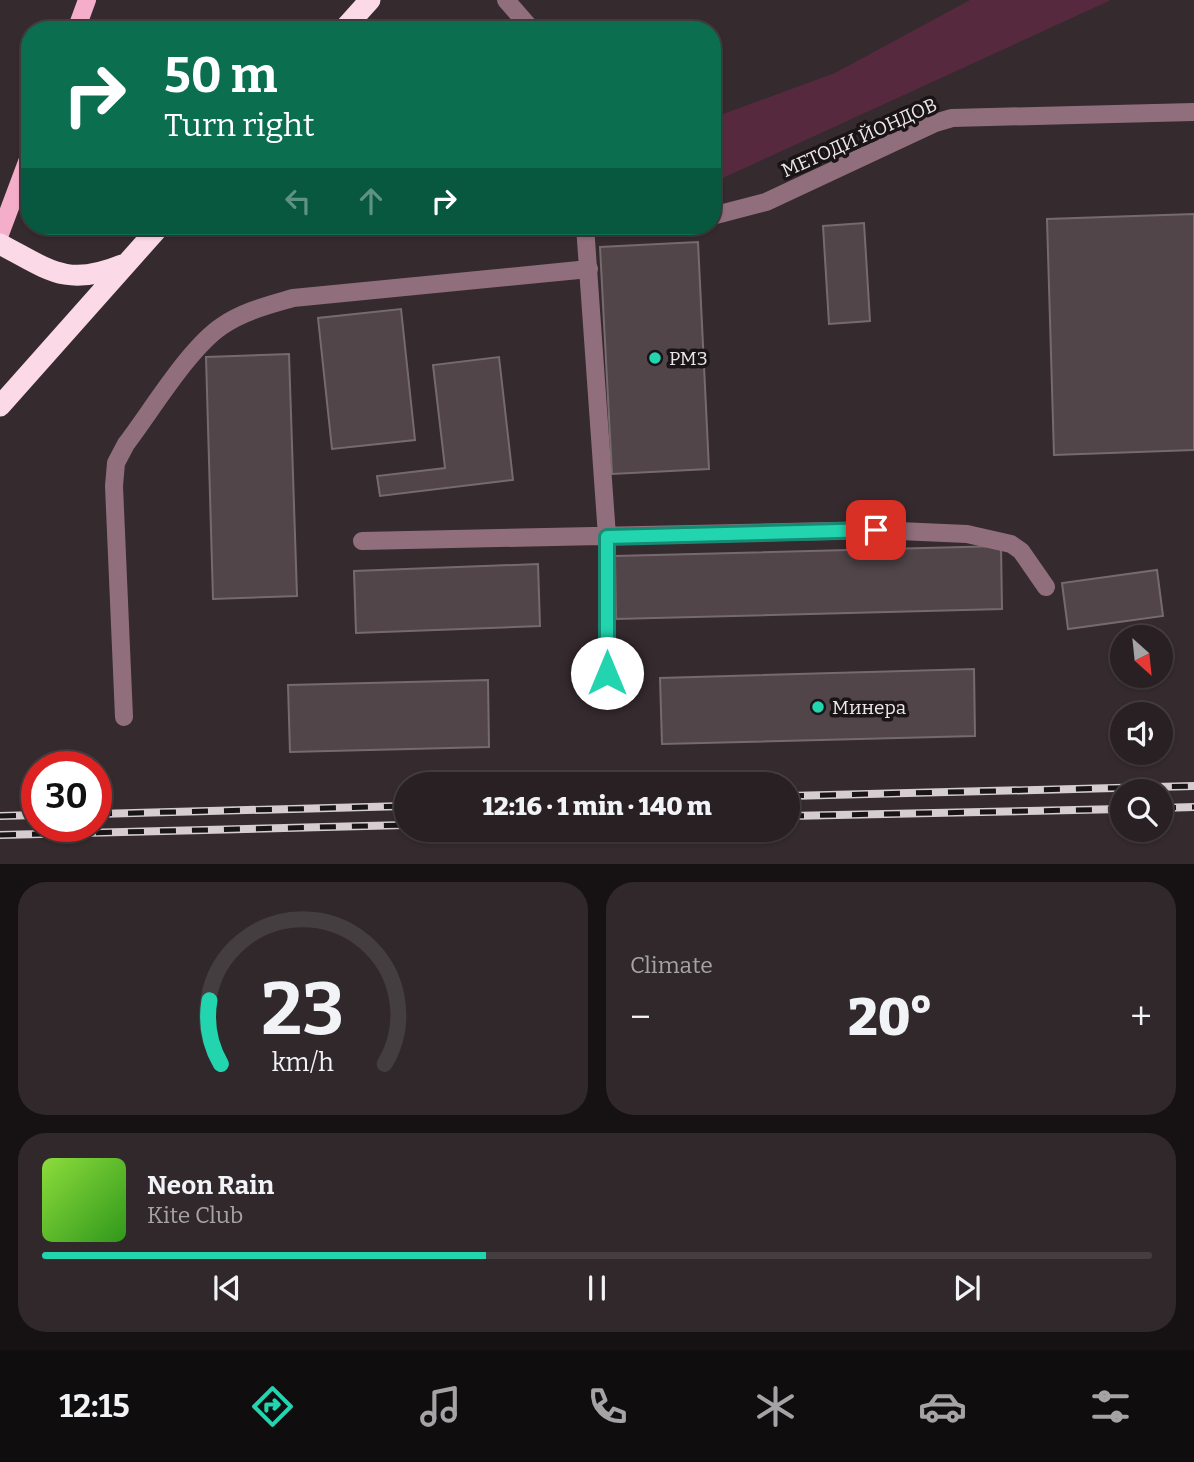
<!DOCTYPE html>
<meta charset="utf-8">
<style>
body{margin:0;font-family:Bitter,serif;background:#30282a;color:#f1f3f6;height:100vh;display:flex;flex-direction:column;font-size:26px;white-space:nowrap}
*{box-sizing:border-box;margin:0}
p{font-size:23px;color:#a5a3a5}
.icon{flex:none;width:38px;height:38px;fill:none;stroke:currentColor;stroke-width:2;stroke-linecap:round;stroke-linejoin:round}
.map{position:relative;height:864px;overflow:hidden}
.sheet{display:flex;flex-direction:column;gap:18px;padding:18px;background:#161213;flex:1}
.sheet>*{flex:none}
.top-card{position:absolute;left:21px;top:21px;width:700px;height:214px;border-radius:28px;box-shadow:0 2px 5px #0004,0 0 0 2px #443e40;background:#0b6e4f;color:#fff;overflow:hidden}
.needle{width:46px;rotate:153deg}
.tools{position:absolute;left:1110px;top:625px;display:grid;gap:14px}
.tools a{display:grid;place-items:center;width:63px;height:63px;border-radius:50%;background:#282022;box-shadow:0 2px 5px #0004,0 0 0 2px #443e40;font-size:35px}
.speed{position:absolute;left:21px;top:751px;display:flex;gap:14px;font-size:35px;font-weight:700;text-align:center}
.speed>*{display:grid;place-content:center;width:91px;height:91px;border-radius:50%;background:#282022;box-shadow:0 2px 5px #0004,0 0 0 2px #443e40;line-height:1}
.speed .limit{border:10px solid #d22;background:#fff;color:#111}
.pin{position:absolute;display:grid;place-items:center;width:60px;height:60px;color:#fff;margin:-30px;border-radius:14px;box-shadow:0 4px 10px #0006}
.me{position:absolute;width:77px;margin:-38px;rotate:0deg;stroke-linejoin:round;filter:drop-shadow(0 0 5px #0008)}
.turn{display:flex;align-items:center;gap:24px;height:147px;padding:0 28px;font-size:32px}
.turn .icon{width:91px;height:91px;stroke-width:2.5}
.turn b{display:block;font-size:49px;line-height:60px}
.lanes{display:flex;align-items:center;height:66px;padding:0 28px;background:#0003;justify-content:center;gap:35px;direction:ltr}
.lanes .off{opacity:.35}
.big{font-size:52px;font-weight:800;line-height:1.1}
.sheet .widget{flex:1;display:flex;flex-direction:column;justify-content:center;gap:10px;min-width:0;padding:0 24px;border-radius:28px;background:#30282a}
.sheet .dial{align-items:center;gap:0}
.dial svg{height:182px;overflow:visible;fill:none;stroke:#443e40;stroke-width:7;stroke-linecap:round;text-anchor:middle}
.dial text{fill:#f1f3f6;stroke:none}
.song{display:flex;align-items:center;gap:21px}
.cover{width:84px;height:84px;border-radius:10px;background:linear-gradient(135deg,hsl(90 70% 55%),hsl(110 70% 35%))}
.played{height:7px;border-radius:4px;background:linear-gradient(90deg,#22d5af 40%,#443e40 40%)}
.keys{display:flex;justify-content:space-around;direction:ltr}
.heat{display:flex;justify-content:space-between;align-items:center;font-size:38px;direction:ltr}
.sheet .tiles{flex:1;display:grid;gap:18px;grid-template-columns:1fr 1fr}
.widget:last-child{grid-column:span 2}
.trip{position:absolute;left:394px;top:772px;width:406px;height:70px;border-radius:35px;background:#282022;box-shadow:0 2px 5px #0004,0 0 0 2px #443e40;font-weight:800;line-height:70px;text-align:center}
.dock{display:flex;height:112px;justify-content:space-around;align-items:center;background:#100d0e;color:#a5a3a5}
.dock .icon{width:49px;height:49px}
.dock .current{color:#22d5af}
.dock b{font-size:32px;color:#f1f3f6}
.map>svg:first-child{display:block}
.green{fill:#57293e}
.building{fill:#514549;stroke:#776a6f;stroke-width:2}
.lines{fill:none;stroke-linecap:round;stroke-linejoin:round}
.minor{stroke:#916e7c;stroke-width:18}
.major{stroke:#f4aeca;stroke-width:18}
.highway{stroke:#fcd9e6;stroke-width:21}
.rail-casing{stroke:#d5cdd0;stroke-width:8}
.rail{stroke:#191416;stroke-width:5;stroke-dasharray:16;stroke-linecap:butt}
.route-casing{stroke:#168a72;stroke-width:18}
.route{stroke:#22d5af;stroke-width:12}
.poi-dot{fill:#22d5af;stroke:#191416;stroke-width:2.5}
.labels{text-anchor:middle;stroke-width:7;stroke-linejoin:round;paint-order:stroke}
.street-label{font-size:19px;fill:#ede5e8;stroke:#191416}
.poi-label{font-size:19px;fill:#ede5e8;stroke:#191416;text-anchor:start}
</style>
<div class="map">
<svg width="1194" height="864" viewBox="0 0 1194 864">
<rect width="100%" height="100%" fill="#352a2e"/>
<!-- green -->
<path class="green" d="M970 0H1111L712 183V118L835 73Z"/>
<!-- building -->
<path class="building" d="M1194 214V450L1054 455 1047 219Z
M864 223 870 321 829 324 823 226Z
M698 242 709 469 612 474 600 247Z
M401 309 415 440 332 449 318 318Z
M289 354 297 596 213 599 206 357Z
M499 357 513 480 380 496 377 476 445 468 433 365Z
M1001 546 1002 609 616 619 615 556Z
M538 564 540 626 356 633 354 571Z
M1157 570 1163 616 1068 629 1062 583Z
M974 669 975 736 662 744 660 678Z
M488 680 489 747 290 752 288 685Z"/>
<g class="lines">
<!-- minor -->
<path class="minor" d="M506 0 532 30
M712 216 766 202 935 123 952 118 1194 112
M585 226 607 536V673
M362 541 876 530 967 534 1011 544 1021 551 1046 587
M124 717 114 486 116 463 126 444C152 410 189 348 222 326 244 311 269 305 293 298L589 269"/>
<!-- major -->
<path class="major" d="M76 30 87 0
M0 234 30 154"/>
<!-- highway -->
<path class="highway" d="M343 30 370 0
M0 244C48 269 66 288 122 265
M0 406 160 226"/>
<!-- rail casing -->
<g class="rail-casing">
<path id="rail" d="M788 796 1194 786
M1160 808 1194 807
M96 814 406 806
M0 816 37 815
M788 816 1122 809
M0 835 406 825"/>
</g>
<!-- rail -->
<use href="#rail" class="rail"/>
</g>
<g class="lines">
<!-- route casing -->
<g class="route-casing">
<path id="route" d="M607 673V537L876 530"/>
</g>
<!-- route -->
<use href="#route" class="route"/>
</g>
<!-- markers -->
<g class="poi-dot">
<circle cx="655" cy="358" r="7"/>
<circle cx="818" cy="707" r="7"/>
</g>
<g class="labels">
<!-- street labels -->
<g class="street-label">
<text transform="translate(859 137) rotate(-24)" y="7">МЕТОДИ ЙОНДОВ</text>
</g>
<!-- poi labels -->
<g class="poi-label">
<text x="669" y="365">РМЗ</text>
<text x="832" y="714">Минера</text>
</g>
</g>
</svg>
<div class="tools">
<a><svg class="needle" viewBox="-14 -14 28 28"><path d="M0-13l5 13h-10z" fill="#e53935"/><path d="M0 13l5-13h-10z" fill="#a5a3a5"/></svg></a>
<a><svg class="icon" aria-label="sound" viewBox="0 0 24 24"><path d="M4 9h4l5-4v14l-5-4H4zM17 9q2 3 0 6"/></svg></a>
<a><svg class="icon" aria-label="search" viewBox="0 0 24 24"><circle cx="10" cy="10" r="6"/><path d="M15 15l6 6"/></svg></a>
</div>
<div class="speed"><div class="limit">30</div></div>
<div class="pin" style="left:876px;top:530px;background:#d93025"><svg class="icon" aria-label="arrive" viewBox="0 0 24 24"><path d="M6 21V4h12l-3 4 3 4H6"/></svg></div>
<svg class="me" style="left:607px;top:673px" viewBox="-20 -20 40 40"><circle r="19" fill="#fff"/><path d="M0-13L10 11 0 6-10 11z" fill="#22d5af"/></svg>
<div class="trip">12:16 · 1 min · 140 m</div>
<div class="top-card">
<div class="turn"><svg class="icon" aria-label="right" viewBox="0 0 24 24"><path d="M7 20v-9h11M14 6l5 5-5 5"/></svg><div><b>50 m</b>Turn right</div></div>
<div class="lanes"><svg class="icon off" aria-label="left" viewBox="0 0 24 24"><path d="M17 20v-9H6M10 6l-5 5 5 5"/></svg><svg class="icon off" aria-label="ahead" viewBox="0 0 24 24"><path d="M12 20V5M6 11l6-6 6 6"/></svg><svg class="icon" aria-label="right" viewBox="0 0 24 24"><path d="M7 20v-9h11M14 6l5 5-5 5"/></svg></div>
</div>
</div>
<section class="sheet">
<div class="tiles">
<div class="widget dial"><svg viewBox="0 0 100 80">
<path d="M14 69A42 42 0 1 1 86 69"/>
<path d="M14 69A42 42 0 0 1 9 41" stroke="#22d5af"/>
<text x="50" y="56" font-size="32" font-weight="700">23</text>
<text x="50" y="72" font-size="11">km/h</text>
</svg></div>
<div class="widget"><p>Climate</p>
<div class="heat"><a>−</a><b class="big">20°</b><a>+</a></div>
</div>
<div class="widget">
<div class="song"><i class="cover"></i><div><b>Neon Rain</b><p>Kite Club</p></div></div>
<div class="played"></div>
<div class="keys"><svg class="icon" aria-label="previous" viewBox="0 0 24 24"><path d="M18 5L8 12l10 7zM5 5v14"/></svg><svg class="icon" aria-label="pause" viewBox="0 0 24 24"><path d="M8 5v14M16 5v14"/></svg><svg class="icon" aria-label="next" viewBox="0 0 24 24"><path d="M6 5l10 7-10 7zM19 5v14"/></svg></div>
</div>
</div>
</section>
<nav class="dock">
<b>12:15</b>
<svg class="icon current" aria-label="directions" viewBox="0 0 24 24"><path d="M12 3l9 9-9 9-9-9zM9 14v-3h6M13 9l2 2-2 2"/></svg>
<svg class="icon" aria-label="music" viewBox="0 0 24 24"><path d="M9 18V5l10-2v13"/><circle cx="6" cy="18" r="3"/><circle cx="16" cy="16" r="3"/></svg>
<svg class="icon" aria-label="phone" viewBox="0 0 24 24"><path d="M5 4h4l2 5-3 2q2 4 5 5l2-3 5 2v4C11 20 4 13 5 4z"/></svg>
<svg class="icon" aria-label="climate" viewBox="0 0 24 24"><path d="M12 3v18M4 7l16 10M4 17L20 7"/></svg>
<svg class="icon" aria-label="car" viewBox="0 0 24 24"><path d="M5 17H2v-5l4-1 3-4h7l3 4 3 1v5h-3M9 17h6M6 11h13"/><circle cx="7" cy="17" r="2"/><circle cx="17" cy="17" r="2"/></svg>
<svg class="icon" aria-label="filters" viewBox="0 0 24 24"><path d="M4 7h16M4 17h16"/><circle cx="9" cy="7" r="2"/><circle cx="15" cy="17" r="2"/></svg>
</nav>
